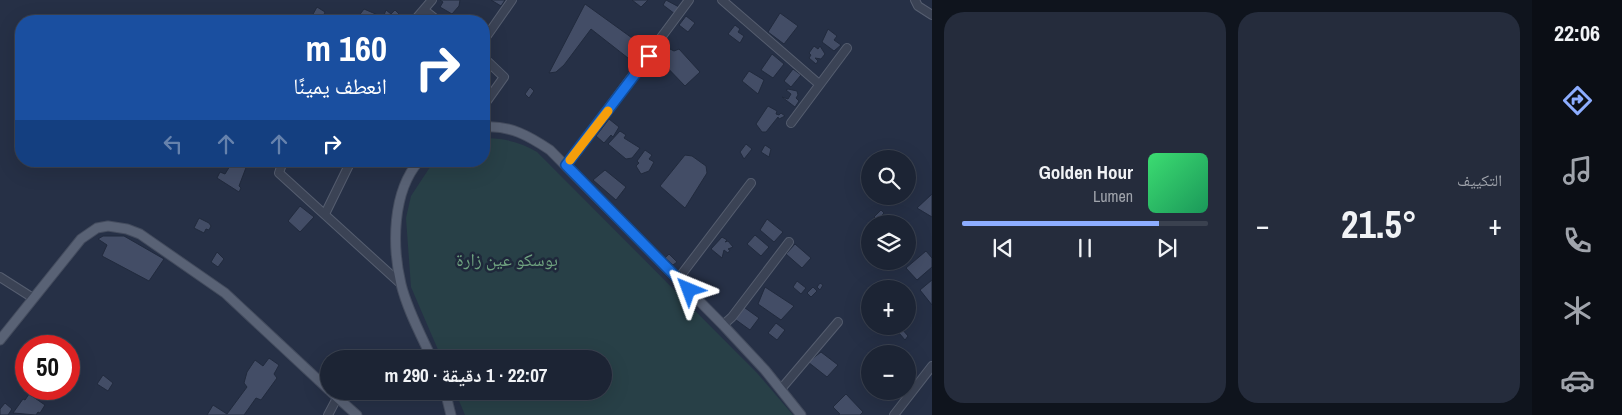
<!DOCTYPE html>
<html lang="ar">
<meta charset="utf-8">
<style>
body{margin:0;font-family:"Archivo Narrow","Noto Naskh Arabic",sans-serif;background:#252c3c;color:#f1f3f6;direction:rtl;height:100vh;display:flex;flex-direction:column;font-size:19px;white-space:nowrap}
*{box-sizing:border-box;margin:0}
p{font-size:16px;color:#a0a4ac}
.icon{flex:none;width:28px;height:28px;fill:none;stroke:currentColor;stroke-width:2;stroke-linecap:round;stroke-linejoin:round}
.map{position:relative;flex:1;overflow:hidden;direction:ltr}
.sheet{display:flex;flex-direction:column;gap:12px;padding:12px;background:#0f141d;width:600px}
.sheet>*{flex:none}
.hud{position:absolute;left:15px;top:15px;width:475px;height:152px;border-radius:20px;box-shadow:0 5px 20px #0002,0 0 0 1px #3a414f;direction:rtl;background:#1a4fa0;color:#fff;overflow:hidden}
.fabs{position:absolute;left:861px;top:150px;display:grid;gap:10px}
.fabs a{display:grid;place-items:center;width:55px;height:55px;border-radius:50%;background:#1c2434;box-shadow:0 5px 20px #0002,0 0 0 1px #3a414f;font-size:25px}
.speed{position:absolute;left:15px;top:335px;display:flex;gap:10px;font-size:25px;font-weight:700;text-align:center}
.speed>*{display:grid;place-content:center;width:65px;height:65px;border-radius:50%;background:#1c2434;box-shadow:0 5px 20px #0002,0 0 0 1px #3a414f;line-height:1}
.speed .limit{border:8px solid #d22;background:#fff;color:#111}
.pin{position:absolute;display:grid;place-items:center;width:42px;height:42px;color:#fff;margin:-21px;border-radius:10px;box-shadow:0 2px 8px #0006}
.me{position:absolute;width:55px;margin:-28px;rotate:316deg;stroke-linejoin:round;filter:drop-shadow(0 0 4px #0008)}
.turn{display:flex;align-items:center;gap:18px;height:105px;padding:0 20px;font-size:22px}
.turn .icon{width:65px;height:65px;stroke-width:2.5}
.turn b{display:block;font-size:35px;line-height:42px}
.lanes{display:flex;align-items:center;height:48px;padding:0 20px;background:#0003;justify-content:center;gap:25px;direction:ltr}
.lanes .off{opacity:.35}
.big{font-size:38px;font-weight:700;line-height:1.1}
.sheet .tile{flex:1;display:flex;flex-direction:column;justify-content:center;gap:8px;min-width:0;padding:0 18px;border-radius:20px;background:#252c3c}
.song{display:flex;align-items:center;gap:15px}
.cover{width:60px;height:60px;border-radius:8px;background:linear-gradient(135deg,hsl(140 70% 55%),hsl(150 70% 35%))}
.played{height:5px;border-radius:2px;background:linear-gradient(90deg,#8dadff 80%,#3a414f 80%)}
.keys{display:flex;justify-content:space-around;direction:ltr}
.heat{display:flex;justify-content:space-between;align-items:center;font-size:28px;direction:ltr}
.sheet .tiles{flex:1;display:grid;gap:12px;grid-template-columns:repeat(2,1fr)}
.trip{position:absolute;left:320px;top:350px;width:292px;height:50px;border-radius:25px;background:#1c2434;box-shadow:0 5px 20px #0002,0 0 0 1px #3a414f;font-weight:700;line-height:50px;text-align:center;direction:rtl}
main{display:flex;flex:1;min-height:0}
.dock{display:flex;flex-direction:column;width:90px;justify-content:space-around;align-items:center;background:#0b0e15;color:#a0a4ac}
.dock .icon{width:35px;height:35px}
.dock .on{color:#8dadff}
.dock b{font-size:22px;color:#f1f3f6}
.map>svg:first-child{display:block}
.green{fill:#284047}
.building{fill:#434d66;stroke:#212a3d}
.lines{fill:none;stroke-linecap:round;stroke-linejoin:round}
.minor-casing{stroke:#565e70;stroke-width:10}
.major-casing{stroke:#444c5e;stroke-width:11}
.minor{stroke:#3b4355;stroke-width:8}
.major{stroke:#596275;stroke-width:9}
.route-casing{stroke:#114b97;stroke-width:12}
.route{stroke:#1a73e8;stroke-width:9}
.slow{stroke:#f59e0b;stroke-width:9}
.labels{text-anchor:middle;stroke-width:5;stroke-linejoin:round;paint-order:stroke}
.park-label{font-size:18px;fill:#6ea17f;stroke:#1f283b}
</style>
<main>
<nav class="dock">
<b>22:06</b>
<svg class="icon on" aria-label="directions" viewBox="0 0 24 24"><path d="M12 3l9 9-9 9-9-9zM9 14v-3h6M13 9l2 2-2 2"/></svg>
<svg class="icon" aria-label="music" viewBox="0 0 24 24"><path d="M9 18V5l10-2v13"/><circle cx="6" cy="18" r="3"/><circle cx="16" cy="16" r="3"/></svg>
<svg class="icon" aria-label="phone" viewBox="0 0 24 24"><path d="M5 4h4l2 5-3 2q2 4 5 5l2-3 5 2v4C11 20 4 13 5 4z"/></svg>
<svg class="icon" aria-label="climate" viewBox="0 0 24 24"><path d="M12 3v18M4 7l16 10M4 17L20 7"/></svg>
<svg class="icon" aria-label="car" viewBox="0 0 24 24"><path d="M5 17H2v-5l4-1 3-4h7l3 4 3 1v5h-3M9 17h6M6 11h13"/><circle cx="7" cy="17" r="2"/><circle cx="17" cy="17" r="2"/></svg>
</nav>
<section class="sheet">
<div class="tiles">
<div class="tile"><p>التكييف</p>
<div class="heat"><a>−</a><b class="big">21.5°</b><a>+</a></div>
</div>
<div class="tile">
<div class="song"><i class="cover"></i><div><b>Golden Hour</b><p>Lumen</p></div></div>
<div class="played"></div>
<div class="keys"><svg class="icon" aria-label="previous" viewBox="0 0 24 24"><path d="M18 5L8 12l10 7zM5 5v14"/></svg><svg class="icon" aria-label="pause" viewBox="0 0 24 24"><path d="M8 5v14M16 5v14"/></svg><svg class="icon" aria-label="next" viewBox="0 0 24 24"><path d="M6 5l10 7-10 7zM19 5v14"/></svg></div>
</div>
</div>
</section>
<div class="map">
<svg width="932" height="415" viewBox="0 0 932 415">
<rect width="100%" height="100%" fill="#263046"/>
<!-- green -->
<path class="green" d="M484 138C503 138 521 142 537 152L757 373 793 415H465L455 391H604V359H442L411 287 406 218 411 196 434 161H484Z"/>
<!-- building -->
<path class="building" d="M440 0H460L459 6 452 14 440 7 443 2Z
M491 0H505L501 6Z
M632 0H648L641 7Z
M666 0 679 7 675 14 663 5Z
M585 4 639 43 628 58 591 29 564 65 556 72 549 73Z
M317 7 325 12 321 21 312 16Z
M364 9 378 15 374 21H355Z
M386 10 391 14 395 10 406 21H390L384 15Z
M780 13 798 26 784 44 768 32Z
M686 16 695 23 688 32 679 25Z
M735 25 740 29 738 32 744 36 740 43 728 34Z
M828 29 837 36 834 40 841 45 834 51 822 42Z
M814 46 818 49 820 46 825 54 821 59 815 58 818 61 816 64 809 58 811 55 809 53Z
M668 48 674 51 679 49 700 72 685 86 659 59Z
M772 54 784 64 773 78 761 70Z
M485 65 491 70 484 81V66Z
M793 69 801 75 791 87 784 81Z
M749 71 764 80 758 94 742 81Z
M530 87 534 91 529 98 525 94Z
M788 89 797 91 798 95 796 98 799 101 795 107 782 97 788 99 791 94 786 90Z
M768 106 777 111 776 114 779 115 781 113 785 116 779 119 778 117 766 132H762L756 124Z
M609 119 619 127 613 137 611 135 604 143 596 136Z
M620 131 626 135 624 138 640 148 632 158 626 159 608 144Z
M746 144 752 149 744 159 740 152Z
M765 145 771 149 769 157 761 152Z
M645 150 652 155 649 159 654 162 649 171 641 174 636 166 639 163 637 161Z
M685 155 692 156 706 166 707 173 685 208 660 186Z
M233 161H241L247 165 239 186 241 188 239 192 217 178 220 172 225 174Z
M605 170 626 187 616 200 593 180Z
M932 194V217L917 208Z
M300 206 314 217 300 232 288 221Z
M881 210 884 213 877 220 874 217Z
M199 218 209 223 211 226 209 230 206 229 204 233 194 228Z
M767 219 783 232 774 242 760 230Z
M755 235 769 247 761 256 747 244Z
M103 236H124L164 259 149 281 102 256 107 245 98 239Z
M722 237 727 240 725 242 728 241 733 247 728 249 730 250 728 253 724 250 722 258 711 249Z
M795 244 811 258 802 268 786 254Z
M926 251 932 258V267L917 280 906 268Z
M217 252 224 259 218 267 211 262Z
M669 254 677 262 673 265 665 258Z
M932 280V305L920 290Z
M797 281 806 288 801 294 793 287Z
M820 283 823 285 820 290 817 287Z
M765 287 794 306 781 320 758 304Z
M813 287 817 291 811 297 807 293Z
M741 305 759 318 750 330 732 317Z
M776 323 785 330 777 340 768 333Z
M905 326 902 329 908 336 905 340 894 327Z
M821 352 838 365 827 377 808 362Z
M269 358 279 365 274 374 277 378 261 400 256 398 244 415H207L213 405 227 414 247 387 244 383 247 372 255 360 263 366Z
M103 375 113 383 108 391 97 384Z
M29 394 45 405 40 413 38 412 36 415 13 413 23 399 25 400Z
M846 394 863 412 860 415H838L840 414 833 407Z
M5 403 12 409 8 415H0V409Z"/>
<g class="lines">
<!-- minor casing -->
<g class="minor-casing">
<path id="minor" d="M722 0 819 84
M915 0 918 6 932 15
M424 10 438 21
M414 21 432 0
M484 40 512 0
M484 58 504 77 484 105
M791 123 847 48
M283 161 279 173 401 284
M566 165 689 0
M325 214 351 161
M0 277 33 298
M678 279 751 183
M723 325 732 317 789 242
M781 389 838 322
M328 415 337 398
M894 415 932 366"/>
</g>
<!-- major casing -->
<g class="major-casing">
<path id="major" d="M484 127C510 125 529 136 550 150L723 325 765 370 801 415
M419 161C392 192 392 246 401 284 407 309 421 335 432 359
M0 340 81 239 97 228 108 226 127 229 140 234 225 293 329 390
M330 391 357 415
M445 391 451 415"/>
</g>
<!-- minor -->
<use href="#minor" class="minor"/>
<!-- major -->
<use href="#major" class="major"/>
</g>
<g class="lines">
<!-- route casing -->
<g class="route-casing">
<path id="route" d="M649 56 566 165 689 290"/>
</g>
<!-- route -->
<use href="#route" class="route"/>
<!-- slow -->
<path class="slow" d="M570 160 608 111"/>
</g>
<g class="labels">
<!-- park labels -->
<g class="park-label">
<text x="507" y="266">بوسكو عين زارة</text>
</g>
</g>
</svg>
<div class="fabs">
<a><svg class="icon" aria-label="search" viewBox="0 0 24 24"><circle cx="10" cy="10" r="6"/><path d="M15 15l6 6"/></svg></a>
<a><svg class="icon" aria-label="layers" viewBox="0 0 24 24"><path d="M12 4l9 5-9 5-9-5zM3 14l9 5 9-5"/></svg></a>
<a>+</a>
<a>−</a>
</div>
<div class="speed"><div class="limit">50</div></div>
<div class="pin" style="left:649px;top:56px;background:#d93025"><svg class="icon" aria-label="arrive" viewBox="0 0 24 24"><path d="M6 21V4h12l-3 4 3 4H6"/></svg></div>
<svg class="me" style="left:689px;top:290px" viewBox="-20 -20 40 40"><path d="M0-17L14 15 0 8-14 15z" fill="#1a73e8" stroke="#fff" stroke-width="4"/></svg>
<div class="trip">22:07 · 1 دقيقة · 290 m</div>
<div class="hud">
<div class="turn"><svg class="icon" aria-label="right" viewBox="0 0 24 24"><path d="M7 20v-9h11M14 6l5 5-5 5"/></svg><div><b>160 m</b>انعطف يمينًا</div></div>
<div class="lanes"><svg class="icon off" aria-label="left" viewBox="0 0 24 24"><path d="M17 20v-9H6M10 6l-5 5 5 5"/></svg><svg class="icon off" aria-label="ahead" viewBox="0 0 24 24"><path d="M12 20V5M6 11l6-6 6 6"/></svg><svg class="icon off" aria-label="ahead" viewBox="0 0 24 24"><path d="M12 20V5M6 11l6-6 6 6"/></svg><svg class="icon" aria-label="right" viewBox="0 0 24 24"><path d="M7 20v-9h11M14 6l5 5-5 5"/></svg></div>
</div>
</div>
</main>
